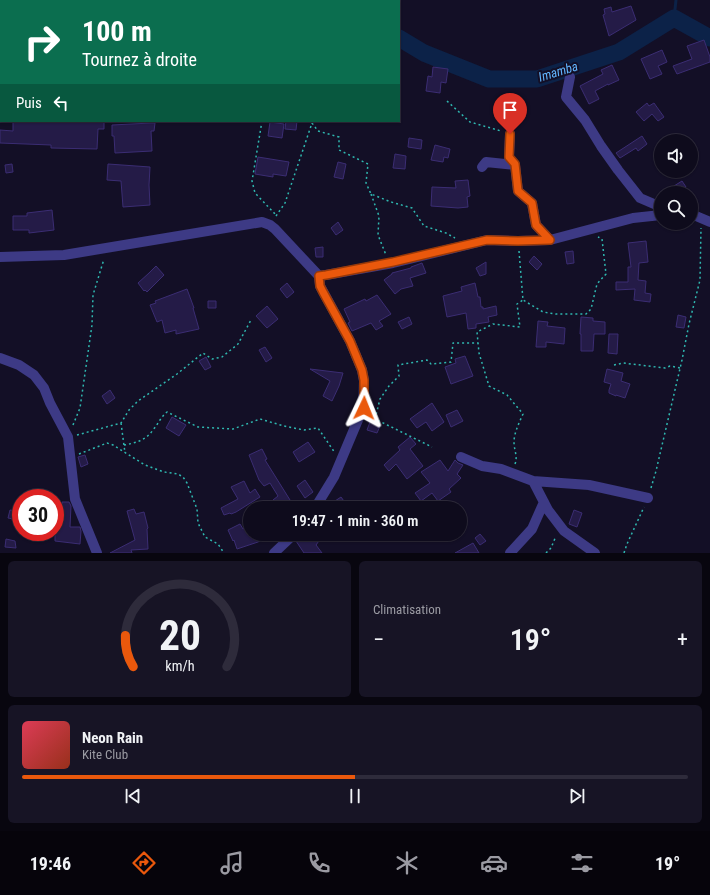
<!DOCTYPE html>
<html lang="fr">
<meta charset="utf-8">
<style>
body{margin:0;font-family:"Roboto Condensed",sans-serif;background:#171425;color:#f1f3f6;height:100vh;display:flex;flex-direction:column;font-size:15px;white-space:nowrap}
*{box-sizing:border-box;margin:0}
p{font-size:13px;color:#9b9ba3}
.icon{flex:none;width:22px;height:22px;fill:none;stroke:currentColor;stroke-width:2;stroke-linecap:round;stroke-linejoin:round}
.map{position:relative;height:553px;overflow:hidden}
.details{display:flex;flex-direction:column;gap:8px;padding:8px;background:#08060f;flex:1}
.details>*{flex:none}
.guide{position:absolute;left:0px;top:0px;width:400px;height:122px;box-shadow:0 1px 3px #0004,0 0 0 1px #2e2b3b;background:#0b6e4f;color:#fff;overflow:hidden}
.buttons{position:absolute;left:654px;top:134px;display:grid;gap:8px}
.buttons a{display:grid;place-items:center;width:44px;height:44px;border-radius:50%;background:#0e0b1c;box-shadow:0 1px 3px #0004,0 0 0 1px #2e2b3b;font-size:20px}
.speed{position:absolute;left:12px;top:489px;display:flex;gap:8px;font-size:20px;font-weight:700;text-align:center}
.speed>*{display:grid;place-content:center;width:52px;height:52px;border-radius:50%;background:#0e0b1c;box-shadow:0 1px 3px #0004,0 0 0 1px #2e2b3b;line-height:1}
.speed .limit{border:6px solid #d22;background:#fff;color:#111}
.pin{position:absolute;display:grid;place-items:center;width:34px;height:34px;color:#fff;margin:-41px -17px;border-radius:50% 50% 50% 0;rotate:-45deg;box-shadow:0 0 4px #0007}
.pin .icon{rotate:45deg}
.me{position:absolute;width:44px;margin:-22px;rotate:2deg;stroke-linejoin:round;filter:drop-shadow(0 0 3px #0008)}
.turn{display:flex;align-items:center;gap:14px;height:84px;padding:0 16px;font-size:18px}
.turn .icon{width:52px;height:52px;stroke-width:2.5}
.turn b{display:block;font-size:28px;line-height:34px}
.then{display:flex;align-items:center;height:38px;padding:0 16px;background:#0003;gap:8px;font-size:15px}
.big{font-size:30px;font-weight:600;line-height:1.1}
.details .widget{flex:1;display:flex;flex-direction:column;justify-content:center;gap:6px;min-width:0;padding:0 14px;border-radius:6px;background:#171425}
.details .dial{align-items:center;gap:0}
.dial svg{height:104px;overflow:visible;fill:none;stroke:#2e2b3b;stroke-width:7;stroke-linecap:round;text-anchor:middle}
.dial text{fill:#f1f3f6;stroke:none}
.song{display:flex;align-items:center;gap:12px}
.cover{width:48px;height:48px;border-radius:6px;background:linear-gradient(135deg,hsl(350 70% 55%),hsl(10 70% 35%))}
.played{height:4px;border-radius:2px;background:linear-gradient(90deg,#ea580c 50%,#2e2b3b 50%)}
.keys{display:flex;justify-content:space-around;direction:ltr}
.heat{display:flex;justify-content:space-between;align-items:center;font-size:22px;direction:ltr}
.details .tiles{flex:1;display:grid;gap:8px;grid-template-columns:1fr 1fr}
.widget:last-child{grid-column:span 2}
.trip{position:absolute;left:243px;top:501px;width:224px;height:40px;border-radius:20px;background:#0e0b1c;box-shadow:0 1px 3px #0004,0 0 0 1px #2e2b3b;font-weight:600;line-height:40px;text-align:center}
.tabs{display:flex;height:64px;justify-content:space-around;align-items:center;background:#06040b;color:#9b9ba3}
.tabs .icon{width:28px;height:28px}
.tabs .selected{color:#ea580c}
.tabs b{font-size:18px;color:#f1f3f6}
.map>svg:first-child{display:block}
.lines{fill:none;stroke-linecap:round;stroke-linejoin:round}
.stream{stroke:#0c2248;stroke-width:3}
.river{stroke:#0c2248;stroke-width:17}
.building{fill:#241b47;stroke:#3b2d73}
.path{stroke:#2fb8b0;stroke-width:1.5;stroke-dasharray:2 3;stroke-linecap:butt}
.street{stroke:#3d3a85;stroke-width:10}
.route-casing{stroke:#983908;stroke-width:10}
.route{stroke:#ea580c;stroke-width:7}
.labels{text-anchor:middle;stroke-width:4;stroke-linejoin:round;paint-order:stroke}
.water-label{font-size:13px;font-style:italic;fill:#62b6ff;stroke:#130f26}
</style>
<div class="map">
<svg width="710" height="553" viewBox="0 0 710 553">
<rect width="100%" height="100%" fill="#130f26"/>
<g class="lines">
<!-- stream -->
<path class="stream" d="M674 18 676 0"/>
<!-- river -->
<path class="river" d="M341 0 342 1
M399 38 424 53 489 79H537L619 52 674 18 710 38"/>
</g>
<!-- building -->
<path class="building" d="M631 6 636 20 609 36 603 15 605 14 604 9 611 7 612 12Z
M704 40 710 57V62L677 74 673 66 692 59 687 46Z
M662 50 667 62 658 66 662 74 650 79 641 59Z
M612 65 619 80 608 85V84L595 91 599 99 589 104 580 86 603 74 601 70Z
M433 67 448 69 446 83 441 82 440 93 426 91 428 76 432 77Z
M647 103 649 106 654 103 664 117 658 121 652 114 644 121 636 112Z
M13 121H104V129H98L97 149 51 148V145L0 143V130L13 131Z
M286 121H297L296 130 285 129Z
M270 122 284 124 282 138 268 136Z
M151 123H155L154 131H151L152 151 115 153 114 136H112V125Z
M642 136 647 144 638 151 636 148 620 158 616 153Z
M409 138 422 140 421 149 408 147Z
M435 145 450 149 448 158 444 157 443 162 431 160Z
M395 154 406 156 405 169 393 168Z
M258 157 289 162 286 176 273 174V177L255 174Z
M338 162 346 164 343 179 334 177Z
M12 164 13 172 6 173 5 165Z
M108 164 150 167 149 185 150 205 123 207 121 181 107 180Z
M468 180 470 196 467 197 468 207 458 208 431 206 432 187 456 188 455 181Z
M682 181 686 187 679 193 674 186Z
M52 210 54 230 29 233V230H13V216H27V213Z
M338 222 343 230 336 235 331 228Z
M646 241 648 262 639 263 638 280 646 281 645 293 651 294 650 302 634 300 635 289 616 290V282H628V267H631L628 243Z
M323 247V257H316L315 248Z
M573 251 574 263 567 264 565 252Z
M534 256 542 264 537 270 529 262Z
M486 262V274L480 276 476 268Z
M422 263 426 273 410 278 413 286 401 289 395 294 384 280 392 274V273L411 268V267Z
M156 266 164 275 147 292 145 290 144 291 138 283 149 273Z
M287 283 294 292 287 298 280 289Z
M475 283 478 297H480L481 307H483V309L496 306 497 315 488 317 489 322 476 324V328L468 329 466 313 447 317 443 296 462 291 461 287Z
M187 289 194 308H193L199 329 176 334V330L165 333 162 320 157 322 150 305 156 303 155 301Z
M377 295 391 314 379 321 383 326 376 330 371 323 352 331 348 323 350 322 344 309 365 299 366 301Z
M208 301H216V308H208Z
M267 306 278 319 267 328 256 316Z
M678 315 686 317 684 328 676 327Z
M409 317 412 324 402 329 398 322Z
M581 317 593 318V321L605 322V334H594L593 351H581V334H580Z
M538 321 548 322 547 326 565 328 564 344 546 342V347H536Z
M609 334H618L617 354 608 353Z
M265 347 272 358 266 362 259 350Z
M465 356 473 376 451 384 445 367 456 363 455 359Z
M206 357 211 367 205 370 199 361Z
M310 369 343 373 339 386 332 401 323 396 330 381Z
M607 369 623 373 621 381 630 384 625 398 616 395V396L609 393V390L611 384 604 382Z
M110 390 115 398 107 404 102 396Z
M432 403 444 422 432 431 426 422 417 428 410 419Z
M457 410 463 421 451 427 446 415Z
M172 417 186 425 179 436 166 428Z
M375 419 380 426 377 433 367 430 370 422Z
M410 437 416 444 410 449 423 466 407 479 396 464 389 471 384 465 400 450 398 447Z
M308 442 315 452 299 462 293 452Z
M262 449 267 459 265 460 295 508H278L273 500 278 496 270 483 264 486 259 480 249 455Z
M85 455 88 464 81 467 78 457Z
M440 460 448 471 455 460 458 463 463 465 457 474 461 478 449 489 451 492 438 501 432 493 421 501 415 493 430 483 421 472Z
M305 480 313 492 305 498 297 486Z
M244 481 250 493 255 489 260 497 236 512 231 514 230 513 224 515 221 508 238 499 231 487Z
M341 497 349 508H335L332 503Z
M62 502H69L71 506 70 527H80L81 531 80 544 55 541V511H57V507H62Z
M134 509 136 514 144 512 148 528 147 529 148 549 131 550 132 553H110L135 540 127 511Z
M10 510 19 512 18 520 8 518Z
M574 510 582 513 577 527 569 524Z
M240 524 243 529 250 525V534H272L258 542 237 549 234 540 233 541 228 530Z
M300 534H324L316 545 322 553H304L296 541 299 538Z
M480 534 486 541 480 545 475 538Z
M6 539 15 541 16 548 5 547Z
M473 543 479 553H455Z"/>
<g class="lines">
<!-- path -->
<path class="path" d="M183 0V1
M252 1V0
M447 101 470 122 501 131
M262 121 252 181 255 193 276 215
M312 123 318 131 339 137V150L368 164 366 183 371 194 391 202 412 208 424 226 446 233 455 238
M371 194 379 216 378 235 386 255
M276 216 285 203 312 123 310 121
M519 251 523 300 543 312 556 314H586L591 309 597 284 606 274 602 239 598 237
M614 365 623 363 665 368 670 366 680 368
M369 416 432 447
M375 419 380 399 389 386 399 376 398 365 427 360 431 364 451 362 453 343H478
M121 423 125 453
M73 425 80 408 92 325 93 295 104 259
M77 435 121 423 129 410 138 401 177 374 203 353 212 359 222 357 238 344 251 320
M124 445C136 443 146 440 153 430 158 424 161 417 167 412L198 427 233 429 260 419 284 426 304 430 318 428 335 453
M79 454 107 443 113 445 145 465 164 472 178 474 183 477 187 483 197 509 198 523 205 537 218 544 224 553
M515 464C518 457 514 450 514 442 514 433 519 423 523 414L507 395 489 386 479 353 477 332 493 324 520 327 517 304 523 300
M651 488 656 471 682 360 689 324 700 280 701 228
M546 553 551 548 556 536
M624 553 627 544 644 507"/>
<!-- street -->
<path class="street" d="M570 77 566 97 585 120 601 146 618 170 640 198 661 207
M510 134 509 157 515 165
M482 167 486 162 515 165 518 191 532 203 536 225 550 240
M691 215 696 216 710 222
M0 257 64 255 262 222 270 225 275 229 319 276 326 275 393 263 487 240 518 241 550 240 633 218 661 215
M0 358 19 365 34 375 44 388 50 403 68 437 75 499 97 553
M461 457 482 466 501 469 533 481 589 485 648 498
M533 481 548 510 564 531 595 553
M315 508 334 477 363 408 364 381 362 370 350 341 320 286 319 276
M274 553 294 534
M510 553 532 529 544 502"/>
</g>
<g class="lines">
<!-- route casing -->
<g class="route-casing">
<path id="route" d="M364 408V380L362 370 350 341 323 292 320 286 319 276 326 275 393 262 487 240 518 241 550 240 536 225 532 203 518 191 515 164 509 157 510 134"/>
</g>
<!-- route -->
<use href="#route" class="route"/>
</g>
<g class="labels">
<!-- water labels -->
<g class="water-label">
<text transform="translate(558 71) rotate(-17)" y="5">Imamba</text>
</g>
</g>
</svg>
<div class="buttons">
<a><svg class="icon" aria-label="sound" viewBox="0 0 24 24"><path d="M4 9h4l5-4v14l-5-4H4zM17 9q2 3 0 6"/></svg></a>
<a><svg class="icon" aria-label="search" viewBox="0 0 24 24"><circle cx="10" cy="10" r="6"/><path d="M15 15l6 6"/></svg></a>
</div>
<div class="speed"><div class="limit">30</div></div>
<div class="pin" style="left:510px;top:134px;background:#d93025"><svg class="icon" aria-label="arrive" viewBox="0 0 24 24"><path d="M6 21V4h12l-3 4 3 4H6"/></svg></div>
<svg class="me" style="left:364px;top:408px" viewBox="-20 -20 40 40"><path d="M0-17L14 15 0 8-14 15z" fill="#ea580c" stroke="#fff" stroke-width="4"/></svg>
<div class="trip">19:47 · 1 min · 360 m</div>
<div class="guide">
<div class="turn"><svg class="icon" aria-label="right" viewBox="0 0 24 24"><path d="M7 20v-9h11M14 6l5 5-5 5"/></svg><div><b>100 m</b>Tournez à droite</div></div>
<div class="then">Puis<svg class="icon" aria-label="left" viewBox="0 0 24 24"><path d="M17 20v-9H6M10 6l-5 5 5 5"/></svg></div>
</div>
</div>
<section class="details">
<div class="tiles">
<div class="widget dial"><svg viewBox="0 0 100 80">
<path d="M14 69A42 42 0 1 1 86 69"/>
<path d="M14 69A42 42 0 0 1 8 45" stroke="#ea580c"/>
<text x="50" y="56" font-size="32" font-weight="700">20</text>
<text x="50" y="72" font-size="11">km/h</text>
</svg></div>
<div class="widget"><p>Climatisation</p>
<div class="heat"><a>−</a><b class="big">19°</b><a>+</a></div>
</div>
<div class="widget">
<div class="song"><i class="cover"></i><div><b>Neon Rain</b><p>Kite Club</p></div></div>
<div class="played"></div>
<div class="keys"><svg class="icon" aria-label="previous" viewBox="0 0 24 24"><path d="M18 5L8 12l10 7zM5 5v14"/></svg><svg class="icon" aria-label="pause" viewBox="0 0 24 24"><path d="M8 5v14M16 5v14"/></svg><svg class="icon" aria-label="next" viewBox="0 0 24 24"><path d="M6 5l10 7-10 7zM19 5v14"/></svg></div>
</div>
</div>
</section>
<nav class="tabs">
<b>19:46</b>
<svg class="icon selected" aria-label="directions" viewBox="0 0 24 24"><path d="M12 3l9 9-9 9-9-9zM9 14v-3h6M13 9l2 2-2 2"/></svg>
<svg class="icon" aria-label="music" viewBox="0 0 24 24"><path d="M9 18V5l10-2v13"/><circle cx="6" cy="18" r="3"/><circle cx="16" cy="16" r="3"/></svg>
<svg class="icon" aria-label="phone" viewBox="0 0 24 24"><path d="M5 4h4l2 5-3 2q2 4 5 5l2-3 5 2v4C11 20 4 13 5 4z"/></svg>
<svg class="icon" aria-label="climate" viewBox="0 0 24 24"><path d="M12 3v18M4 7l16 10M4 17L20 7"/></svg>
<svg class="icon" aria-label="car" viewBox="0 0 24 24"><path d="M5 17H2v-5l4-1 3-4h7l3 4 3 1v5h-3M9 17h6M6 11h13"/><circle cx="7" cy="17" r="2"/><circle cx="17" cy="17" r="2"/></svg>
<svg class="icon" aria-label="filters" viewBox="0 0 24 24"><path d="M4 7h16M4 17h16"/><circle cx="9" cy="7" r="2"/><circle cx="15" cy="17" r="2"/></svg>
<b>19°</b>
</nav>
